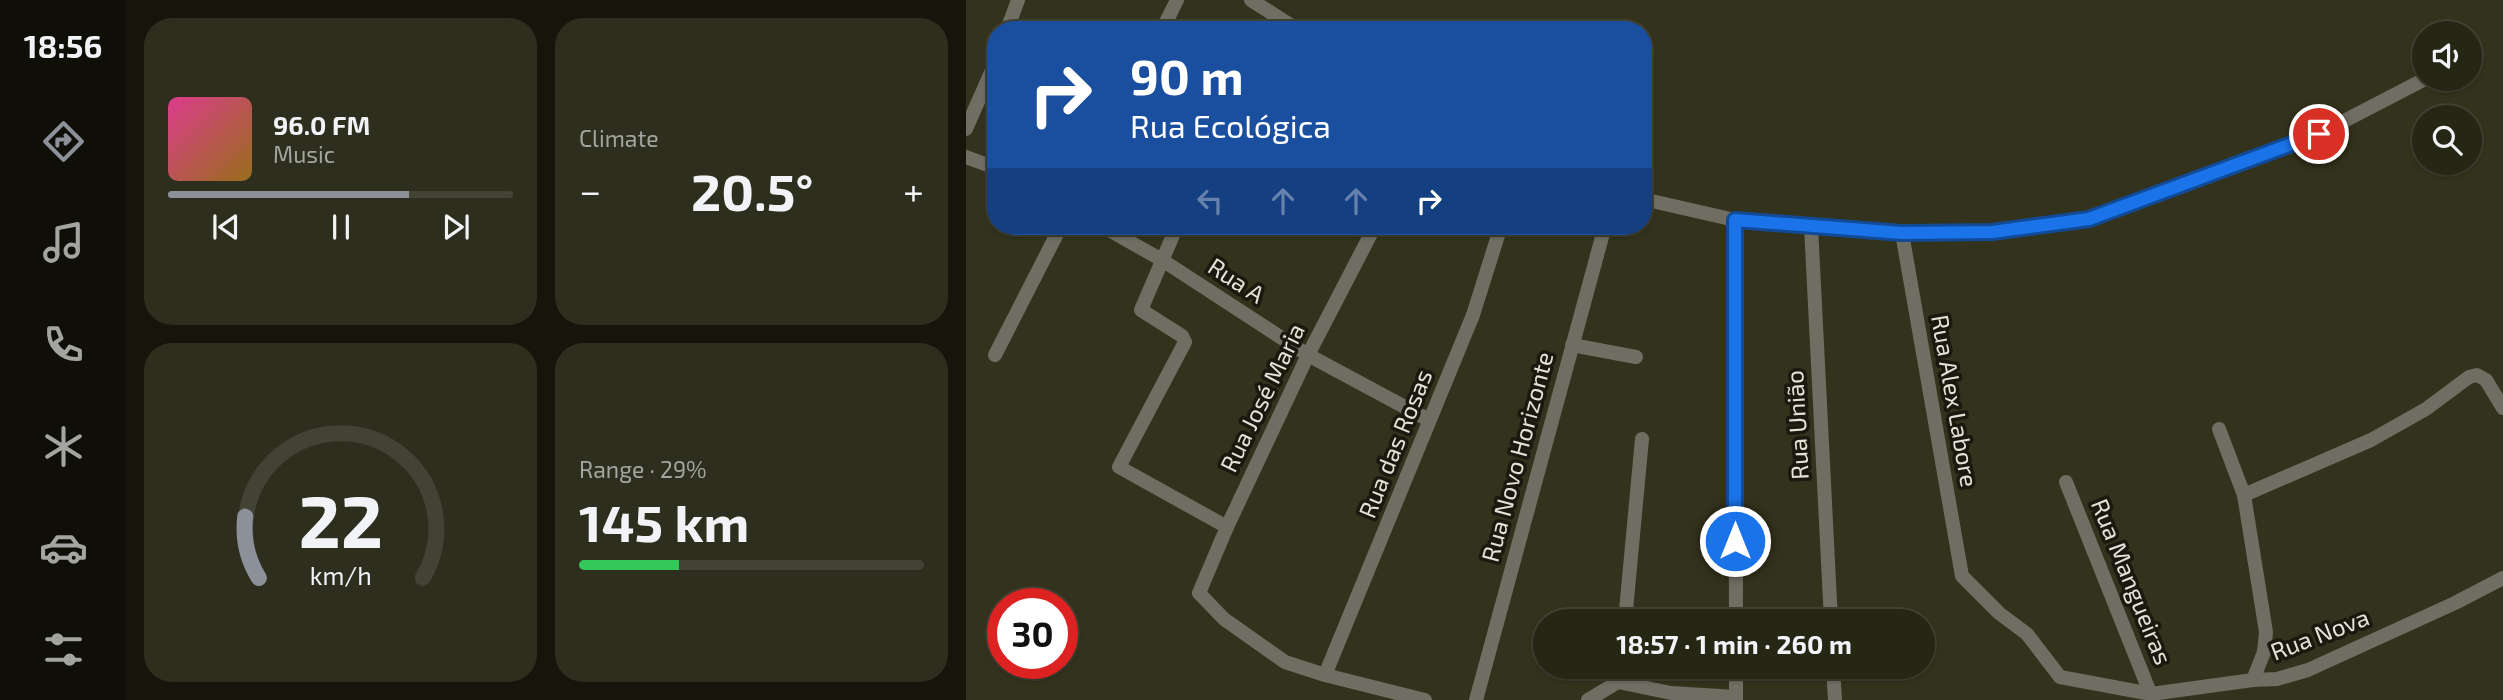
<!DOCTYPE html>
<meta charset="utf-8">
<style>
body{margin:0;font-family:"Exo 2",sans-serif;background:#2e2e1e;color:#f1f3f6;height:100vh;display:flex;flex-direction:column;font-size:26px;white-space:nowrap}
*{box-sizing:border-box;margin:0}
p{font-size:23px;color:#a4a5a0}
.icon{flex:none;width:38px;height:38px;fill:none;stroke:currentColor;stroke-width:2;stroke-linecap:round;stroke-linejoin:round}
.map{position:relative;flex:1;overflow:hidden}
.side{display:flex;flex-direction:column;gap:18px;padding:18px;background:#15150c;width:840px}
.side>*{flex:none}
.top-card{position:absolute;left:21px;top:21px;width:665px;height:214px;border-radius:28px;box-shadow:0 2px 5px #0004,0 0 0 2px #424334;background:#1a4fa0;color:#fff;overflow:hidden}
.fabs{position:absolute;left:1446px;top:21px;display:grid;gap:14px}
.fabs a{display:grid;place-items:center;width:70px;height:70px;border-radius:50%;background:#262615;box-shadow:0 2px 5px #0004,0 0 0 2px #424334;font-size:35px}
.speed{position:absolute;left:21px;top:588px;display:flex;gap:14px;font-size:35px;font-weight:700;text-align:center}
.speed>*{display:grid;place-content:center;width:91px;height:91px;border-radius:50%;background:#262615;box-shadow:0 2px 5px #0004,0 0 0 2px #424334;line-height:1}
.speed .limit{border:10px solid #d22;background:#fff;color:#111}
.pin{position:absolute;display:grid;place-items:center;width:60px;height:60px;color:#fff;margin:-30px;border:4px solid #fff;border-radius:50%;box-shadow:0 2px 7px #0007}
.me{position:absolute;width:77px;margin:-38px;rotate:0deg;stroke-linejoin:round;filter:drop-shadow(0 0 5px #0008)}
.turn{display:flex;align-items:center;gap:24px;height:147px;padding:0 28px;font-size:32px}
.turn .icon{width:91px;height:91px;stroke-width:2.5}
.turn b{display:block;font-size:49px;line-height:60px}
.lanes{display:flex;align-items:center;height:66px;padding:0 28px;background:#0003;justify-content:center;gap:35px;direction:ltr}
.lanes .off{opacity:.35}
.big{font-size:52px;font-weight:700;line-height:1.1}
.side .card{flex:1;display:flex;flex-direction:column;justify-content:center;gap:10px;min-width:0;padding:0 24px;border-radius:28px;background:#2e2e1e}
.side .dial{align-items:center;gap:0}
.dial svg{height:182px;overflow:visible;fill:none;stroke:#424334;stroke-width:7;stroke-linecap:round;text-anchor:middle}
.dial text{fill:#f1f3f6;stroke:none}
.song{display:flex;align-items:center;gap:21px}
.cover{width:84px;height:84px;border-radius:10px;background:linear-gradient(135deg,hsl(330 70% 55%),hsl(40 70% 35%))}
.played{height:7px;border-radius:4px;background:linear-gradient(90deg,#8c9099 70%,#424334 70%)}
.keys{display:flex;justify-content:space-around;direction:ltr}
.heat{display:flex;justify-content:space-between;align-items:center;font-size:38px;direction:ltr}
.charge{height:10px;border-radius:5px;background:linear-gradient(90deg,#34c759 29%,#424334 0)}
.side .tiles{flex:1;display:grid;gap:18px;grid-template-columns:repeat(2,1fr)}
.trip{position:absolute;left:567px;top:609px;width:402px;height:70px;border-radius:35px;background:#262615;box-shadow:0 2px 5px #0004,0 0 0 2px #424334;font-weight:700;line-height:70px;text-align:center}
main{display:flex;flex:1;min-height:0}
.dock{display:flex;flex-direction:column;width:126px;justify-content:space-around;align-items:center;background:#0f0f08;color:#a4a5a0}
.dock .icon{width:49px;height:49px}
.dock .current{color:#8c9099}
.dock b{font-size:32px;color:#f1f3f6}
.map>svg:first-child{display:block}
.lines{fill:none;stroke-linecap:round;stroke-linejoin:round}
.service{stroke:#6e6e63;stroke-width:14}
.minor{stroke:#6e6e63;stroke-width:14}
.route-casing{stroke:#114b97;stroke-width:18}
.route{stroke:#1a73e8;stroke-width:12}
.labels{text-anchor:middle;stroke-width:7;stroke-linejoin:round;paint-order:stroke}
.street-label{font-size:24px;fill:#e3e3d5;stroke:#19190f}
</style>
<main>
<nav class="dock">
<b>18:56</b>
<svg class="icon current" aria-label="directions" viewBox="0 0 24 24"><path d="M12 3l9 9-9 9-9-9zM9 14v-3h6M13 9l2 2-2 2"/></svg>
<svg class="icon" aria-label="music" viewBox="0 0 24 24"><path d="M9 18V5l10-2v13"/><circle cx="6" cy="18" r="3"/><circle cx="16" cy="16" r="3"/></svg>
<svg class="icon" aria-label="phone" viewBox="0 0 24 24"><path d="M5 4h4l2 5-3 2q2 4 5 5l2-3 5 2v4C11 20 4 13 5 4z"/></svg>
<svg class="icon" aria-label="climate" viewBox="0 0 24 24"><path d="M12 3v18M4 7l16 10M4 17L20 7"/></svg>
<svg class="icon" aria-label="car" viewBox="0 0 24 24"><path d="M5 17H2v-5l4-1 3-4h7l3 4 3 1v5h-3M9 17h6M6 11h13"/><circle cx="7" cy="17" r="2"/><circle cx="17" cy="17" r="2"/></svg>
<svg class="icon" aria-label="filters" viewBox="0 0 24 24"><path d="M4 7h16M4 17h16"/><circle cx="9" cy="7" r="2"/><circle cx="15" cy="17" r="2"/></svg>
</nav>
<section class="side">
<div class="tiles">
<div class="card">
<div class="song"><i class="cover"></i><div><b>96.0 FM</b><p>Music</p></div></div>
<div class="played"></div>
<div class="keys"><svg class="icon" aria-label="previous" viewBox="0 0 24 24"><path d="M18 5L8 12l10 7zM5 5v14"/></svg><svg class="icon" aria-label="pause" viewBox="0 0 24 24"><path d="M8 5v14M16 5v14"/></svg><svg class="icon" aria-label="next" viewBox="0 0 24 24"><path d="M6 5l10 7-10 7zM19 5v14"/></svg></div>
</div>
<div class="card"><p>Climate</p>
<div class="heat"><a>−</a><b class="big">20.5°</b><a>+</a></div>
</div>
<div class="card dial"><svg viewBox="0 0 100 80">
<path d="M14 69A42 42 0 1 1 86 69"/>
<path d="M14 69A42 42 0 0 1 8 42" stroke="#8c9099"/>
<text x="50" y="56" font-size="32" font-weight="700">22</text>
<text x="50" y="72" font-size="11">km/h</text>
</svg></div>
<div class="card"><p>Range · 29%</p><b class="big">145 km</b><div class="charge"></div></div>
</div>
</section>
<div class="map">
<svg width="1537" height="700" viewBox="0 0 1537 700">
<rect width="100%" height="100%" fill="#33321c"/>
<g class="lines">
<!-- service -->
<path class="service" d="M41 30 52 0
M196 30 211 0
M0 129 30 61
M0 157 30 168
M136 226 196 260 342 355 463 420
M211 226 175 310 216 336 219 342 153 467 261 527
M606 345 670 357
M29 355 95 226
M342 355 409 226
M1253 429 1278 495 1300 632 1298 652 1287 680
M1100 482 1187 700"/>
<!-- minor -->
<path class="minor" d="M285 0 332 30
M677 199 769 220 936 233 1026 232 1123 219 1353 134 1459 79
M769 220 770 621
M845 226 865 621
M936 233 996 576 1033 613 1061 634 1094 677 1185 694 1287 680 1311 679 1342 670 1489 603 1537 578
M342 355 261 527 233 593 258 619 319 662 359 675 459 700
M1278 495 1405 440 1460 409 1503 377 1511 375 1520 380 1537 408
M659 621 676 439
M770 667V700
M867 667 869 700
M359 675 507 315 535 226
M652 682 705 693 770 697
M652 682 654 667
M510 700 639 226
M622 700 652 682"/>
</g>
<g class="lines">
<!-- route casing -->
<g class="route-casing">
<path id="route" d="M769 541V220L936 233 1026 232 1123 219 1353 134"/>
</g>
<!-- route -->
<use href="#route" class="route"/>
</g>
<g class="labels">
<!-- street labels -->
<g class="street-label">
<text transform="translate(270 281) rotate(33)" y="8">Rua A</text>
<text transform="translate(297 398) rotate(-64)" y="8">Rua José Maria</text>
<text transform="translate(988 401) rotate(80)" y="8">Rua Alex Labore</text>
<text transform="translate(832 425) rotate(-93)" y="8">Rua União</text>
<text transform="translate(430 444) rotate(-68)" y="8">Rua das Rosas</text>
<text transform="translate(552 457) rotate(-75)" y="8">Rua Novo Horizonte</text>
<text transform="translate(1165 582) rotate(68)" y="8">Rua Mangueiras</text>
<text transform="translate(1354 635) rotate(-21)" y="8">Rua Nova</text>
</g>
</g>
</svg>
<div class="fabs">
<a><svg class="icon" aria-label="sound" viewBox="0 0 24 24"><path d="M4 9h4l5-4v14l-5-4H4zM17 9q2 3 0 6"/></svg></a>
<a><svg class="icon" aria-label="search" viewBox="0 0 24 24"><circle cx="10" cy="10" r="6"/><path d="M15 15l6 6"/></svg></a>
</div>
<div class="speed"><div class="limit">30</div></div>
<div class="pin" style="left:1353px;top:134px;background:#d93025"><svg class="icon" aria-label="arrive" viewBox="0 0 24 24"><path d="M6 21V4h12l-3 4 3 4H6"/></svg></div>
<svg class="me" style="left:769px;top:541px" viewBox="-20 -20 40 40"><circle r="17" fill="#1a73e8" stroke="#fff" stroke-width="3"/><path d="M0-11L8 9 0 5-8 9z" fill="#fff"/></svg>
<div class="trip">18:57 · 1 min · 260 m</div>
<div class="top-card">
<div class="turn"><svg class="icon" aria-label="right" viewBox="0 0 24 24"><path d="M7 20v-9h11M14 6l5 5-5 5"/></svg><div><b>90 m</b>Rua Ecológica</div></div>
<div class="lanes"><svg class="icon off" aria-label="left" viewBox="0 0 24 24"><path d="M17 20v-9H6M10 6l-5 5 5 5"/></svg><svg class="icon off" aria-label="ahead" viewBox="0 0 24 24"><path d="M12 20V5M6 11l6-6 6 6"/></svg><svg class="icon off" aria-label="ahead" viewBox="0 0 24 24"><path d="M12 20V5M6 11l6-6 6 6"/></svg><svg class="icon" aria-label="right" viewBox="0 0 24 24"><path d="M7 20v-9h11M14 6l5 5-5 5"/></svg></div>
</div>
</div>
</main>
